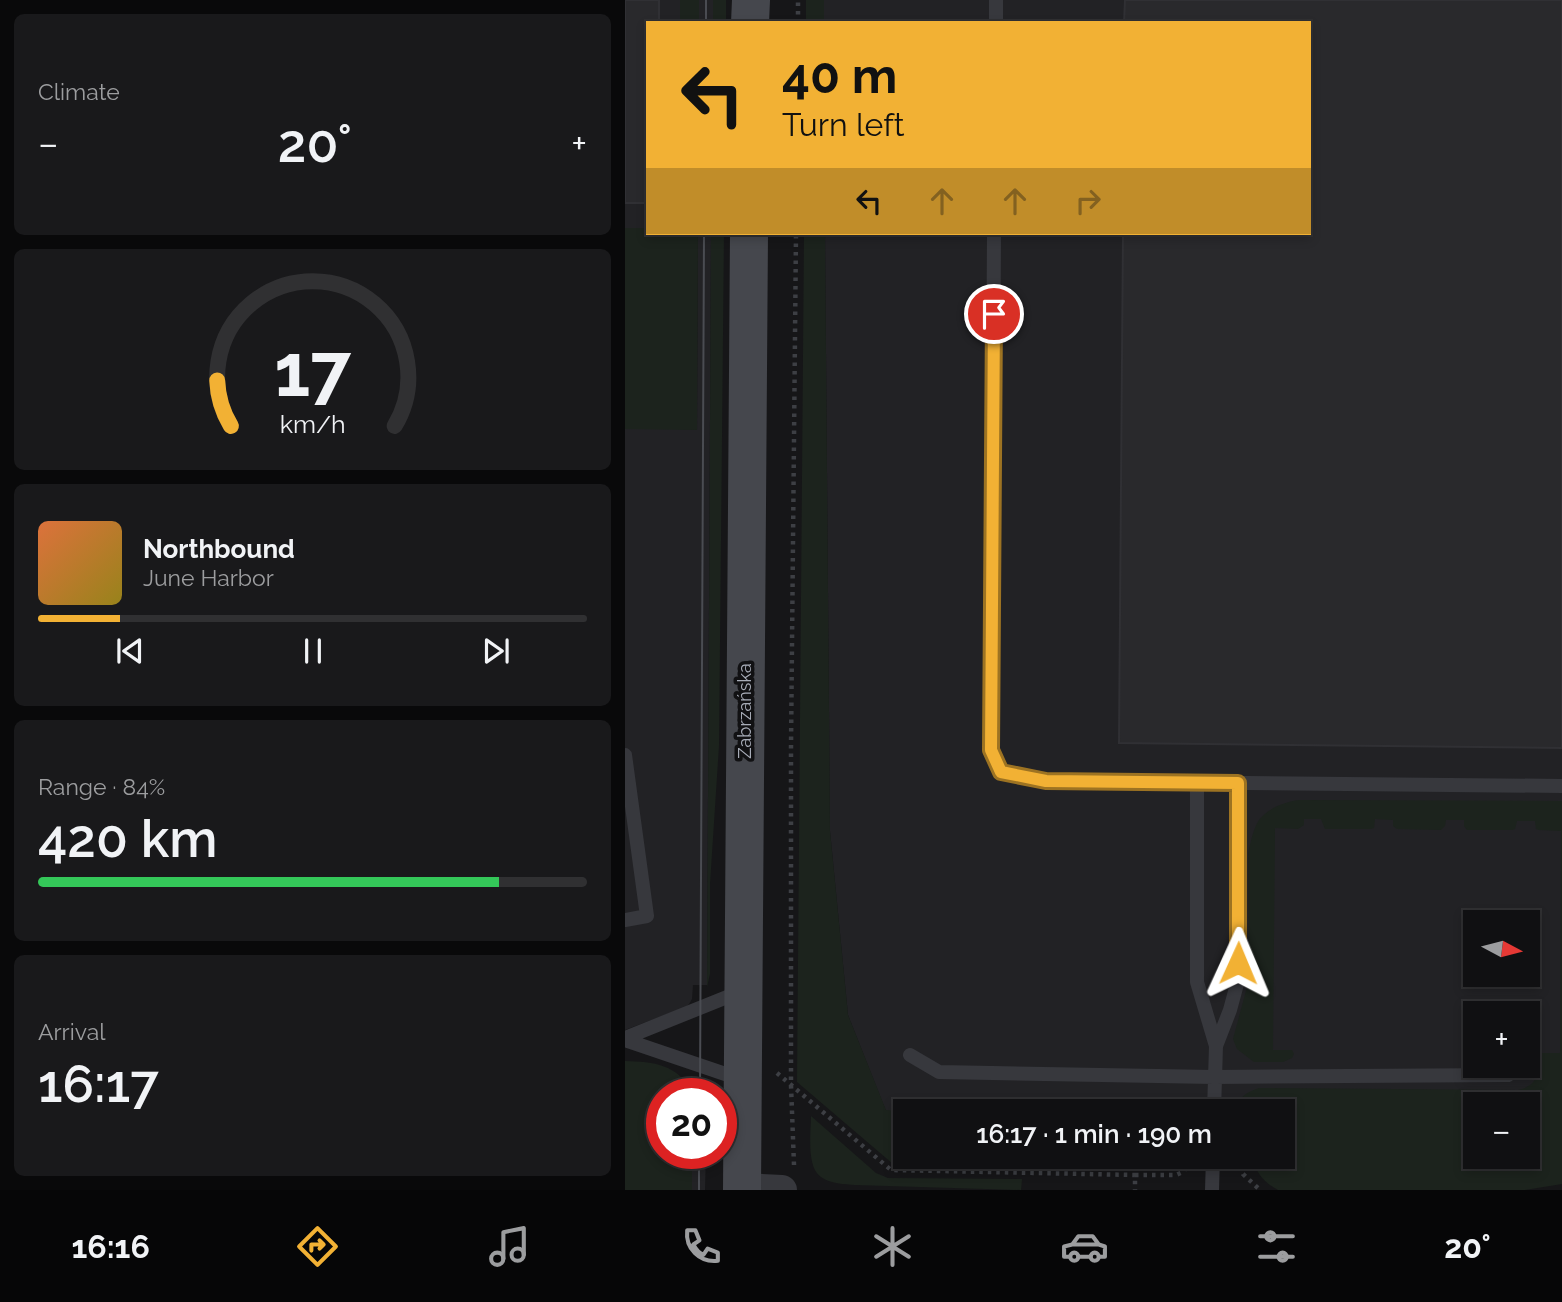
<!DOCTYPE html>
<meta charset="utf-8">
<style>
body{margin:0;font-family:Raleway,sans-serif;background:#19191b;color:#f1f3f6;height:100vh;display:flex;flex-direction:column;font-size:26px;white-space:nowrap}
*{box-sizing:border-box;margin:0}
p{font-size:23px;color:#9c9d9f}
.icon{flex:none;width:38px;height:38px;fill:none;stroke:currentColor;stroke-width:2;stroke-linecap:round;stroke-linejoin:round}
.map{position:relative;flex:1;overflow:hidden}
.panel{display:flex;flex-direction:column;gap:14px;padding:14px;background:#09090a;width:625px}
.panel>*{flex:none}
.banner{position:absolute;left:21px;top:21px;width:665px;height:214px;border-radius:0px;box-shadow:0 4px 10px #0003,0 0 0 2px #303032;background:#f2b134;color:#111;overflow:hidden}
.needle{width:46px;rotate:97deg}
.fabs{position:absolute;left:838px;top:910px;display:grid;gap:14px}
.fabs a{display:grid;place-items:center;width:77px;height:77px;border-radius:0px;background:#101012;box-shadow:0 4px 10px #0003,0 0 0 2px #303032;font-size:35px}
.speed{position:absolute;left:21px;top:1078px;display:flex;gap:14px;font-size:35px;font-weight:700;text-align:center}
.speed>*{display:grid;place-content:center;width:91px;height:91px;border-radius:50%;background:#101012;box-shadow:0 4px 10px #0003,0 0 0 2px #303032;line-height:1}
.speed .limit{border:10px solid #d22;background:#fff;color:#111}
.pin{position:absolute;display:grid;place-items:center;width:60px;height:60px;color:#fff;margin:-30px;border:4px solid #fff;border-radius:50%;box-shadow:0 2px 7px #0007}
.me{position:absolute;width:77px;margin:-38px;rotate:1deg;stroke-linejoin:round;filter:drop-shadow(0 0 5px #0008)}
.turn{display:flex;align-items:center;gap:24px;height:147px;padding:0 21px;font-size:32px}
.turn .icon{width:91px;height:91px;stroke-width:2.5}
.turn b{display:block;font-size:49px;line-height:60px}
.lanes{display:flex;align-items:center;height:66px;padding:0 21px;background:#0003;justify-content:center;gap:35px;direction:ltr}
.lanes .off{opacity:.35}
.big{font-size:52px;font-weight:600;line-height:1.1}
.panel .tile{flex:1;display:flex;flex-direction:column;justify-content:center;gap:10px;min-width:0;padding:0 24px;border-radius:10px;background:#19191b}
.panel .dial{align-items:center;gap:0}
.dial svg{height:182px;overflow:visible;fill:none;stroke:#303032;stroke-width:7;stroke-linecap:round;text-anchor:middle}
.dial text{fill:#f1f3f6;stroke:none}
.song{display:flex;align-items:center;gap:21px}
.cover{width:84px;height:84px;border-radius:10px;background:linear-gradient(135deg,hsl(20 70% 55%),hsl(50 70% 35%))}
.played{height:7px;border-radius:4px;background:linear-gradient(90deg,#f2b134 15%,#303032 15%)}
.keys{display:flex;justify-content:space-around;direction:ltr}
.heat{display:flex;justify-content:space-between;align-items:center;font-size:38px;direction:ltr}
.charge{height:10px;border-radius:5px;background:linear-gradient(90deg,#34c759 84%,#303032 0)}
.trip{position:absolute;left:268px;top:1099px;width:402px;height:70px;border-radius:0px;background:#101012;box-shadow:0 4px 10px #0003,0 0 0 2px #303032;font-weight:600;line-height:70px;text-align:center}
.menu{display:flex;height:112px;justify-content:space-around;align-items:center;background:#060607;color:#9c9d9f}
.menu .icon{width:49px;height:49px}
.menu .selected{color:#f2b134}
.menu b{font-size:32px;color:#f1f3f6}
main{display:flex;flex:1;min-height:0}
.map>svg:first-child{display:block}
.built{fill:#222225;fill-rule:evenodd}
.green{fill:#1c231d;fill-rule:evenodd}
.building{fill:#29292c;stroke:#303034;stroke-width:2}
.lines{fill:none;stroke-linecap:round;stroke-linejoin:round}
.path{stroke:#3d3f44;stroke-width:4.5;stroke-dasharray:3.5 5;stroke-linecap:butt}
.service{stroke:#37383d;stroke-width:14}
.minor{stroke:#37383d;stroke-width:30}
.secondary{stroke:#45474d;stroke-width:38}
.tram{stroke:#4a4c52;stroke-width:2}
.route-casing{stroke:#9d7322;stroke-width:18}
.route{stroke:#f2b134;stroke-width:12}
.labels{text-anchor:middle;stroke-width:7;stroke-linejoin:round;paint-order:stroke}
.street-label{font-size:18px;fill:#a8adb8;stroke:#111113}
</style>
<main>
<section class="panel">
<div class="tile"><p>Climate</p>
<div class="heat"><a>−</a><b class="big">20°</b><a>+</a></div>
</div>
<div class="tile dial"><svg viewBox="0 0 100 80">
<path d="M14 69A42 42 0 1 1 86 69"/>
<path d="M14 69A42 42 0 0 1 8 49" stroke="#f2b134"/>
<text x="50" y="56" font-size="32" font-weight="700">17</text>
<text x="50" y="72" font-size="11">km/h</text>
</svg></div>
<div class="tile">
<div class="song"><i class="cover"></i><div><b>Northbound</b><p>June Harbor</p></div></div>
<div class="played"></div>
<div class="keys"><svg class="icon" aria-label="previous" viewBox="0 0 24 24"><path d="M18 5L8 12l10 7zM5 5v14"/></svg><svg class="icon" aria-label="pause" viewBox="0 0 24 24"><path d="M8 5v14M16 5v14"/></svg><svg class="icon" aria-label="next" viewBox="0 0 24 24"><path d="M6 5l10 7-10 7zM19 5v14"/></svg></div>
</div>
<div class="tile"><p>Range · 84%</p><b class="big">420 km</b><div class="charge"></div></div>
<div class="tile"><p>Arrival</p><b class="big">16:17</b></div>
</section>
<div class="map">
<svg width="938" height="1190" viewBox="0 0 938 1190">
<rect width="100%" height="100%" fill="#161618"/>
<!-- built -->
<path class="built" d="M0 0H55V23H23V228H0Z
M74 0H88V23H74Z
M199 0H937V1085L888 1104 657 1103 656 1111H261L223 1015 205 831 200 233H684V23H199ZM850 922H903V975H850ZM850 1013H903V1066H850Z
M73 233H86L82 985H68L67 999 64 1004 61 1007 0 1030V429H72Z
M67 1153H81L80 1190H67Z"/>
<!-- green -->
<path class="green" d="M55 0H74V23H55Z
M88 0H101V23H88Z
M181 0H199V23H181Z
M0 228H23V233H73L72 430 0 429Z
M86 233H99L94 746 85 884V974L82 987Z
M179 233H200L205 831 223 1015 261 1110 280 1112V1157H560L555 1165 549 1170 268 1164 172 1082Z
M674 800 937 801V1184L900 1190H653C639 1183 631 1172 626 1157H658V1111H607C613 1099 621 1092 634 1088L893 1090C915 1085 913 1072 913 1053H935L936 831 914 830 911 829 910 821H892L890 829 887 830H842L839 826V820H821L820 826 816 830 772 829 768 826V820L750 819 749 828 746 829H700L696 819H679V825L673 829 650 828 648 1050H667L669 1054 667 1058 658 1062H629L612 1049 608 1039 622 987 624 969 623 853C626 842 628 829 634 820 643 808 660 802 674 800ZM850 1104H903V1157H850Z
M0 1061C30 1062 51 1064 68 1092V1094H37V1153H67V1190H0Z
M186 1116 251 1173 263 1178 397 1179 396 1190 230 1185C220 1184 205 1184 196 1177 181 1167 186 1132 186 1116Z"/>
<!-- building -->
<path class="building" d="M0 0H34V23H23V203H0Z
M500 0H937V748L494 743 498 233H684V23H499Z"/>
<g class="lines">
<!-- path -->
<path class="path" d="M173 23V0
M152 1073 266 1170 510 1175V1190
M612 1158 618 1174 635 1190
M169 1165 166 1085V748L171 233
M510 1175H551L558 1172 566 1161"/>
<!-- service -->
<path class="service" d="M371 23V0
M369 233 366 750 376 772 421 781 938 786
M0 755 22 916 0 920
M572 782V982L591 1046
M0 1038 117 991
M0 1040 115 1079
M285 1055 314 1072 589 1077 883 1075 889 1066
M589 1111 591 1046 605 1010 612 984 614 879 613 783
M587 1190 588 1157"/>
<!-- minor -->
<path class="minor" d="M117 1188 157 1190"/>
<!-- secondary -->
<path class="secondary" d="M125 23 126 0
M117 1190 124 233"/>
<!-- tram -->
<path class="tram" d="M81 23V0
M75 1094 79 233
M74 1190V1153"/>
</g>
<g class="lines">
<!-- route casing -->
<g class="route-casing">
<path id="route" d="M369 314 366 750 376 772 421 781 613 783V963"/>
</g>
<!-- route -->
<use href="#route" class="route"/>
</g>
<g class="labels">
<!-- street labels -->
<g class="street-label">
<text transform="translate(120 711) rotate(-90)" y="6">Zabrzańska</text>
</g>
</g>
</svg>
<div class="fabs">
<a><svg class="needle" viewBox="-14 -14 28 28"><path d="M0-13l5 13h-10z" fill="#e53935"/><path d="M0 13l5-13h-10z" fill="#9c9d9f"/></svg></a>
<a>+</a>
<a>−</a>
</div>
<div class="speed"><div class="limit">20</div></div>
<div class="pin" style="left:369px;top:314px;background:#d93025"><svg class="icon" aria-label="arrive" viewBox="0 0 24 24"><path d="M6 21V4h12l-3 4 3 4H6"/></svg></div>
<svg class="me" style="left:613px;top:963px" viewBox="-20 -20 40 40"><path d="M0-17L14 15 0 8-14 15z" fill="#f2b134" stroke="#fff" stroke-width="4"/></svg>
<div class="trip">16:17 · 1 min · 190 m</div>
<div class="banner">
<div class="turn"><svg class="icon" aria-label="left" viewBox="0 0 24 24"><path d="M17 20v-9H6M10 6l-5 5 5 5"/></svg><div><b>40 m</b>Turn left</div></div>
<div class="lanes"><svg class="icon" aria-label="left" viewBox="0 0 24 24"><path d="M17 20v-9H6M10 6l-5 5 5 5"/></svg><svg class="icon off" aria-label="ahead" viewBox="0 0 24 24"><path d="M12 20V5M6 11l6-6 6 6"/></svg><svg class="icon off" aria-label="ahead" viewBox="0 0 24 24"><path d="M12 20V5M6 11l6-6 6 6"/></svg><svg class="icon off" aria-label="right" viewBox="0 0 24 24"><path d="M7 20v-9h11M14 6l5 5-5 5"/></svg></div>
</div>
</div>
</main>
<nav class="menu">
<b>16:16</b>
<svg class="icon selected" aria-label="directions" viewBox="0 0 24 24"><path d="M12 3l9 9-9 9-9-9zM9 14v-3h6M13 9l2 2-2 2"/></svg>
<svg class="icon" aria-label="music" viewBox="0 0 24 24"><path d="M9 18V5l10-2v13"/><circle cx="6" cy="18" r="3"/><circle cx="16" cy="16" r="3"/></svg>
<svg class="icon" aria-label="phone" viewBox="0 0 24 24"><path d="M5 4h4l2 5-3 2q2 4 5 5l2-3 5 2v4C11 20 4 13 5 4z"/></svg>
<svg class="icon" aria-label="climate" viewBox="0 0 24 24"><path d="M12 3v18M4 7l16 10M4 17L20 7"/></svg>
<svg class="icon" aria-label="car" viewBox="0 0 24 24"><path d="M5 17H2v-5l4-1 3-4h7l3 4 3 1v5h-3M9 17h6M6 11h13"/><circle cx="7" cy="17" r="2"/><circle cx="17" cy="17" r="2"/></svg>
<svg class="icon" aria-label="filters" viewBox="0 0 24 24"><path d="M4 7h16M4 17h16"/><circle cx="9" cy="7" r="2"/><circle cx="15" cy="17" r="2"/></svg>
<b>20°</b>
</nav>
